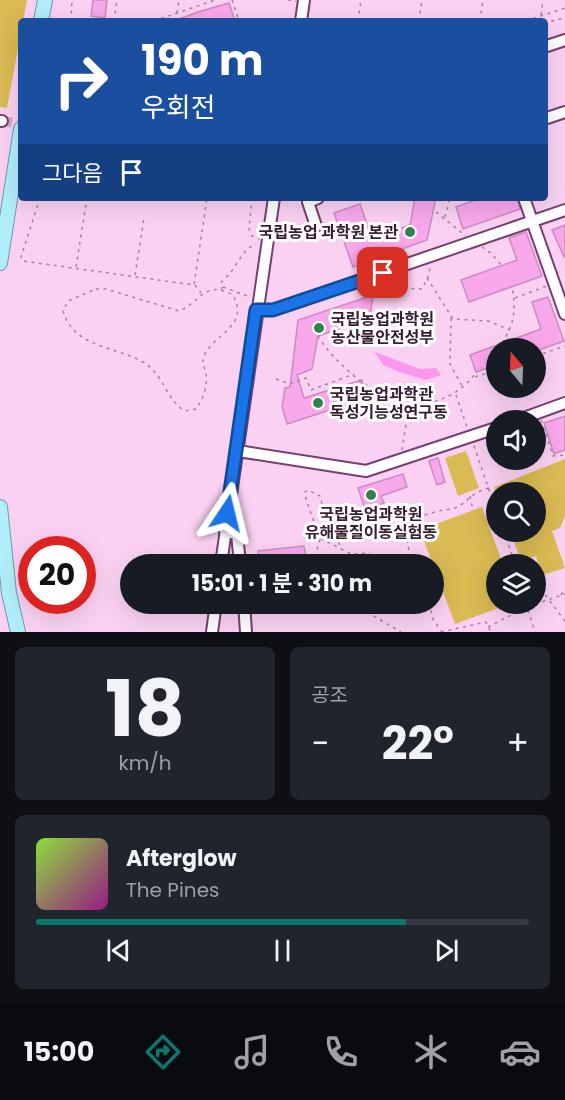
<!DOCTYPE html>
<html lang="ko">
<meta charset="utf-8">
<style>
body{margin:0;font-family:Poppins,"Noto Sans KR",sans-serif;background:#20242c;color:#f1f3f6;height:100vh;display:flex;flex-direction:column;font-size:22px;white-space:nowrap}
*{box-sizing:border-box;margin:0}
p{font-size:20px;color:#9ea1a6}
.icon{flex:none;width:33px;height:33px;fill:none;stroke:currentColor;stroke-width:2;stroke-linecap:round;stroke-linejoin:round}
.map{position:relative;height:632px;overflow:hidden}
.side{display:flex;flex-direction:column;gap:15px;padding:15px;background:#0d0f14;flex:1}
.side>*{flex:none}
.top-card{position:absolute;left:18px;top:18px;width:530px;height:183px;border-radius:6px;box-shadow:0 6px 24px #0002;background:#1a4fa0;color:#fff;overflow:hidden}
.needle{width:39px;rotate:341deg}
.buttons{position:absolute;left:486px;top:338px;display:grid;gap:12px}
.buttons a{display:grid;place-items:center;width:60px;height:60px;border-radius:50%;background:#171b24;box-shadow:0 6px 24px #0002;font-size:30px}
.speed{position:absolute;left:18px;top:536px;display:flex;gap:12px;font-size:30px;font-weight:700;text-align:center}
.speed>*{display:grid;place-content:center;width:78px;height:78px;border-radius:50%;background:#171b24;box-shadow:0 6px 24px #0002;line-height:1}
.speed .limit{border:9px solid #d22;background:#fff;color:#111}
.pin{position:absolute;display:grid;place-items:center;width:51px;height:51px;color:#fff;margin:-26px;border-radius:12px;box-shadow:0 3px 9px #0006}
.me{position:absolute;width:66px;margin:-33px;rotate:10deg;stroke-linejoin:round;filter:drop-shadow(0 0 4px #0008)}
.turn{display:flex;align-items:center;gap:21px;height:126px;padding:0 24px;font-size:27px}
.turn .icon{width:78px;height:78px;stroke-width:2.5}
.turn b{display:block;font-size:42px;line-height:51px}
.then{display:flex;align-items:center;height:57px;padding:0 24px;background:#0003;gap:12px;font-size:22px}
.big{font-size:45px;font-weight:700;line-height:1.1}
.side .card{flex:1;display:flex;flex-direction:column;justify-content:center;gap:9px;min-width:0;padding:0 21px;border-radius:9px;background:#20242c}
.side .dial{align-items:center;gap:0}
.dial b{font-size:78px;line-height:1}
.song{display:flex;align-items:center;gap:18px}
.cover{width:72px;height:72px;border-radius:9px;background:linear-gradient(135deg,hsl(90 70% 55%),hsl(310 70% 35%))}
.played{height:6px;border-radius:3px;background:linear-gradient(90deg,#0f766e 75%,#363941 75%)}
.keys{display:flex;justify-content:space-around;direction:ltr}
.heat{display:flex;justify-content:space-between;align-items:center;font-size:33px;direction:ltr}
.side .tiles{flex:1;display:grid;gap:15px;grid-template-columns:1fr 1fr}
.card:last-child{grid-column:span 2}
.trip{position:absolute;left:120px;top:554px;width:324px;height:60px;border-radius:30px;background:#171b24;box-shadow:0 6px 24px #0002;font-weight:700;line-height:60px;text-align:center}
.dock{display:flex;height:96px;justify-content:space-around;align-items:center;background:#090b0e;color:#9ea1a6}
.dock .icon{width:42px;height:42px}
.dock .active{color:#0f766e}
.dock b{font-size:27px;color:#f1f3f6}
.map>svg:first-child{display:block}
.green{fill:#d9ba53}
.water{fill:#fa96eb}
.building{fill:#f8a7eb;stroke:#cb8bc1;stroke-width:1.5}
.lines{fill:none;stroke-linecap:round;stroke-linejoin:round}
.minor-tunnel{stroke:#d3adcc;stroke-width:10;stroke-dasharray:10 5;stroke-linecap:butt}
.minor-casing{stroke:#783e70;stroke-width:14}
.major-casing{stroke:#649db2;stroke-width:16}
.path{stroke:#a4829f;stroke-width:1.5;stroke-dasharray:3 4.5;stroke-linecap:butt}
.minor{stroke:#fff;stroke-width:10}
.major{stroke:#b1eefa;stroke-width:14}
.route-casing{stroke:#114b97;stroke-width:15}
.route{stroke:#1a73e8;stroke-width:10}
.poi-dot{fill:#33804e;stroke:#fff;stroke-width:2}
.labels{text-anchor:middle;stroke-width:6;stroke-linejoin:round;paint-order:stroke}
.poi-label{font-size:16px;font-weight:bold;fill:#361d33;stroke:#fff;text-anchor:start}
</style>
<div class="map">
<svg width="565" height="632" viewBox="0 0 565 632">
<rect width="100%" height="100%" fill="#fad1f2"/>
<!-- green -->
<path class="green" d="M0 0H27L7 108 0 107Z
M466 451 479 488 458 496 445 458Z
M565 459V516L560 528 552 531 565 568 542 575 536 556 521 561 510 531H536V492L496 493 494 487Z
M482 507 503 564H496V603H512L455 624 420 530Z"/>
<!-- water -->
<path class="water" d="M375 352 420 369 436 368 441 375 426 380 402 373 383 365Z"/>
<!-- building -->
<path class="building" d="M93 0H107L105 18 91 16Z
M229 3 235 21H174L198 12Z
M415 198H436L427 240 353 267 334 213 360 204 372 239 410 225Z
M481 198H517L520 209 463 229 456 207Z
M565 225V257H564L552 230Z
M526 232 542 276 469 302 461 280 517 260 509 238Z
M373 295 370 318 318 336 312 369 297 375 304 398 362 380 364 399 287 424 282 407 285 388 290 387 298 320Z
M548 297 564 341 536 351V348H496V365L476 372 470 355 541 329 532 302Z
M565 416V450L554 454 544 423Z
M438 458 445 482 437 485 429 461Z
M403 474 407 487 381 496 384 503 365 509 358 488Z
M304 546 307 564H259L258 551Z"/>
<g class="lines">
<!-- minor-tunnel -->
<path class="minor-tunnel" d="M2 121 21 124"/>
<!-- minor casing -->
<g class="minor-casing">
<path id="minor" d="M301 21 304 0
M544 47 565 40
M544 119 565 112
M0 121H2
M524 198 565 314
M316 226 308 202 318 198
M256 310H273L565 210
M518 420 565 403
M238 451 366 471 496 428
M225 532 237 534 240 564
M221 564 274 198
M244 603 246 632
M212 632 216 603"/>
</g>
<!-- major casing -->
<g class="major-casing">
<path id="major" d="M41 21 45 0
M0 263 21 129
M0 507 9 593 18 632"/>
</g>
<!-- path -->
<path class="path" d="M232 0 239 21
M288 0 296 1
M177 13 179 0
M541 15 543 0
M71 21 72 0
M114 21 117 0
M154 21 215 0
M358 21 361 0
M419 21 422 0
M480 21 483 0
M526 21 565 8
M544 23 565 18
M40 198 21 257 23 261 194 285 207 198
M252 198 249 229 252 236 260 239
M436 212 466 236
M445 217 450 198
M482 247 492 254 501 265
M76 267 87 198
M135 275 144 218
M427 278 453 319 488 321 510 330
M382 283 402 288 422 289 429 275 430 266
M195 285 201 293
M223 287 250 297
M96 289H106L179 311C200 303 204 279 233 295 250 327 214 333 204 356 201 363 205 367 206 374 208 385 203 400 196 409L185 411C166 400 164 374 143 362 115 346 74 348 63 311L68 301Z
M222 290 221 282C236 272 239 251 256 244
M515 298 547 286
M451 318 450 364 462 386
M318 336C334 362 367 390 395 401 423 412 461 396 476 372
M502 343C515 323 516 309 512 286
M536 356 565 346
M475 377 496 370
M276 379 290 384 306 378 311 390 354 374
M456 395 467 427
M541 420 553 456 565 455
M474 446 496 510
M402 450 409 405
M470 496 473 510
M504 531 515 564
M314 535 351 554 370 553
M313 564 320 539 306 499 305 492 308 490 320 496 324 512 342 550
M415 564C398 528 404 519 443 510 447 509 453 510 457 507 470 500 471 493 489 488
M536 583 565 621
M561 595 565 589
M293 603 314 608 367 612 401 632
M429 603 433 619 441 631
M526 603 535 632
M488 627 527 607 565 594
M441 632 486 622 491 632"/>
<!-- minor -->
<use href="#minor" class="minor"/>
<!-- major -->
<use href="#major" class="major"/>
</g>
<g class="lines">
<!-- route casing -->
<g class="route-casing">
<path id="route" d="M227 513 256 310H273L383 273"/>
</g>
<!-- route -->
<use href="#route" class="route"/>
</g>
<!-- markers -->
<g class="poi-dot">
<circle cx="410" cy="232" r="6"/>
<circle cx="319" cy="328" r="6"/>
<circle cx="318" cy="403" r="6"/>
<circle cx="371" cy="495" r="6"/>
</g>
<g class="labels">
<!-- poi labels -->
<g class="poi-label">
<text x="398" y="238" text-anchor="end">국립농업 과학원 본관</text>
<text x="331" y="325">국립농업과학원<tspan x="331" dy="18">농산물안전성부</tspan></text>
<text x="330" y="400">국립농업과학관<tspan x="330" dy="18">독성기능성연구동</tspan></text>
<text x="371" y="520" text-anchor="middle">국립농업과학원<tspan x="371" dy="18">유해물질이동실험동</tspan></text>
</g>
</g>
</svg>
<div class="buttons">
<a><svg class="needle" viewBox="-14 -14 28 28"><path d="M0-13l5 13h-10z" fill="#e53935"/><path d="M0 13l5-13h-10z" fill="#9ea1a6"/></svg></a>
<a><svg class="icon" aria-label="sound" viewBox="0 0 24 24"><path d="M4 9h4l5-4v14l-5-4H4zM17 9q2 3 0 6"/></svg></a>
<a><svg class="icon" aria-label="search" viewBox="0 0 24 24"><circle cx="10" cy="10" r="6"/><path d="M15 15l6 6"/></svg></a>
<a><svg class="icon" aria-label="layers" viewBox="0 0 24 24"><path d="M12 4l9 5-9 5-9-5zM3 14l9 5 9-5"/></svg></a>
</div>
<div class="speed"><div class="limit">20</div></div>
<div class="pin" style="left:383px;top:273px;background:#d93025"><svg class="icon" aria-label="arrive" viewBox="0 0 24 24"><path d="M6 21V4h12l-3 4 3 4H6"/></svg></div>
<svg class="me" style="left:227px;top:513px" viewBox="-20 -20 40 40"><path d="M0-17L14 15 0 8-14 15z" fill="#1a73e8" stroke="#fff" stroke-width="4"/></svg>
<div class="trip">15:01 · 1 분 · 310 m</div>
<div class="top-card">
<div class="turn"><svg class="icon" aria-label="right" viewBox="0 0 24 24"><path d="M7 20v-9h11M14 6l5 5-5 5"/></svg><div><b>190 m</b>우회전</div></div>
<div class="then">그다음<svg class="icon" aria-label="arrive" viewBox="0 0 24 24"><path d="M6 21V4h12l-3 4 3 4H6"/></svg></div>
</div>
</div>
<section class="side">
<div class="tiles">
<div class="card dial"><b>18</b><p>km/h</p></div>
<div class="card"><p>공조</p>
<div class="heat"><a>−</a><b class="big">22°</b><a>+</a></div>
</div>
<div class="card">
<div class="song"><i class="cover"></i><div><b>Afterglow</b><p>The Pines</p></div></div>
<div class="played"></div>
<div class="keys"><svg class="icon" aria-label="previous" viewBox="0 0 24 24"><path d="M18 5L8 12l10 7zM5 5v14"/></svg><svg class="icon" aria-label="pause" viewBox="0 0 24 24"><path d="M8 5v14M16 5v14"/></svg><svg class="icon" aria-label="next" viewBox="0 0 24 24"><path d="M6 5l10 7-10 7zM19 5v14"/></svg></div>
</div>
</div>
</section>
<nav class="dock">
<b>15:00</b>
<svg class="icon active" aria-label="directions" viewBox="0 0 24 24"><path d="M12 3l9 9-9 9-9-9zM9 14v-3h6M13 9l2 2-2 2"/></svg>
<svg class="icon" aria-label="music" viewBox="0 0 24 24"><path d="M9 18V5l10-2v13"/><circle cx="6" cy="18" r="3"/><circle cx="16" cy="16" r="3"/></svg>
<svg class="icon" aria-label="phone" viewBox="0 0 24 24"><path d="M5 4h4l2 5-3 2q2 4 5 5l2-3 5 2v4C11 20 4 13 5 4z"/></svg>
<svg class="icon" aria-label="climate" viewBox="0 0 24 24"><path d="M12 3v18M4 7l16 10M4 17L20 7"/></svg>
<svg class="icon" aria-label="car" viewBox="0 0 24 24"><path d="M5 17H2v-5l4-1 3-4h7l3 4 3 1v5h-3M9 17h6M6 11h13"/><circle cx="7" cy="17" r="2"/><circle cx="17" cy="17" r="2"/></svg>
</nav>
